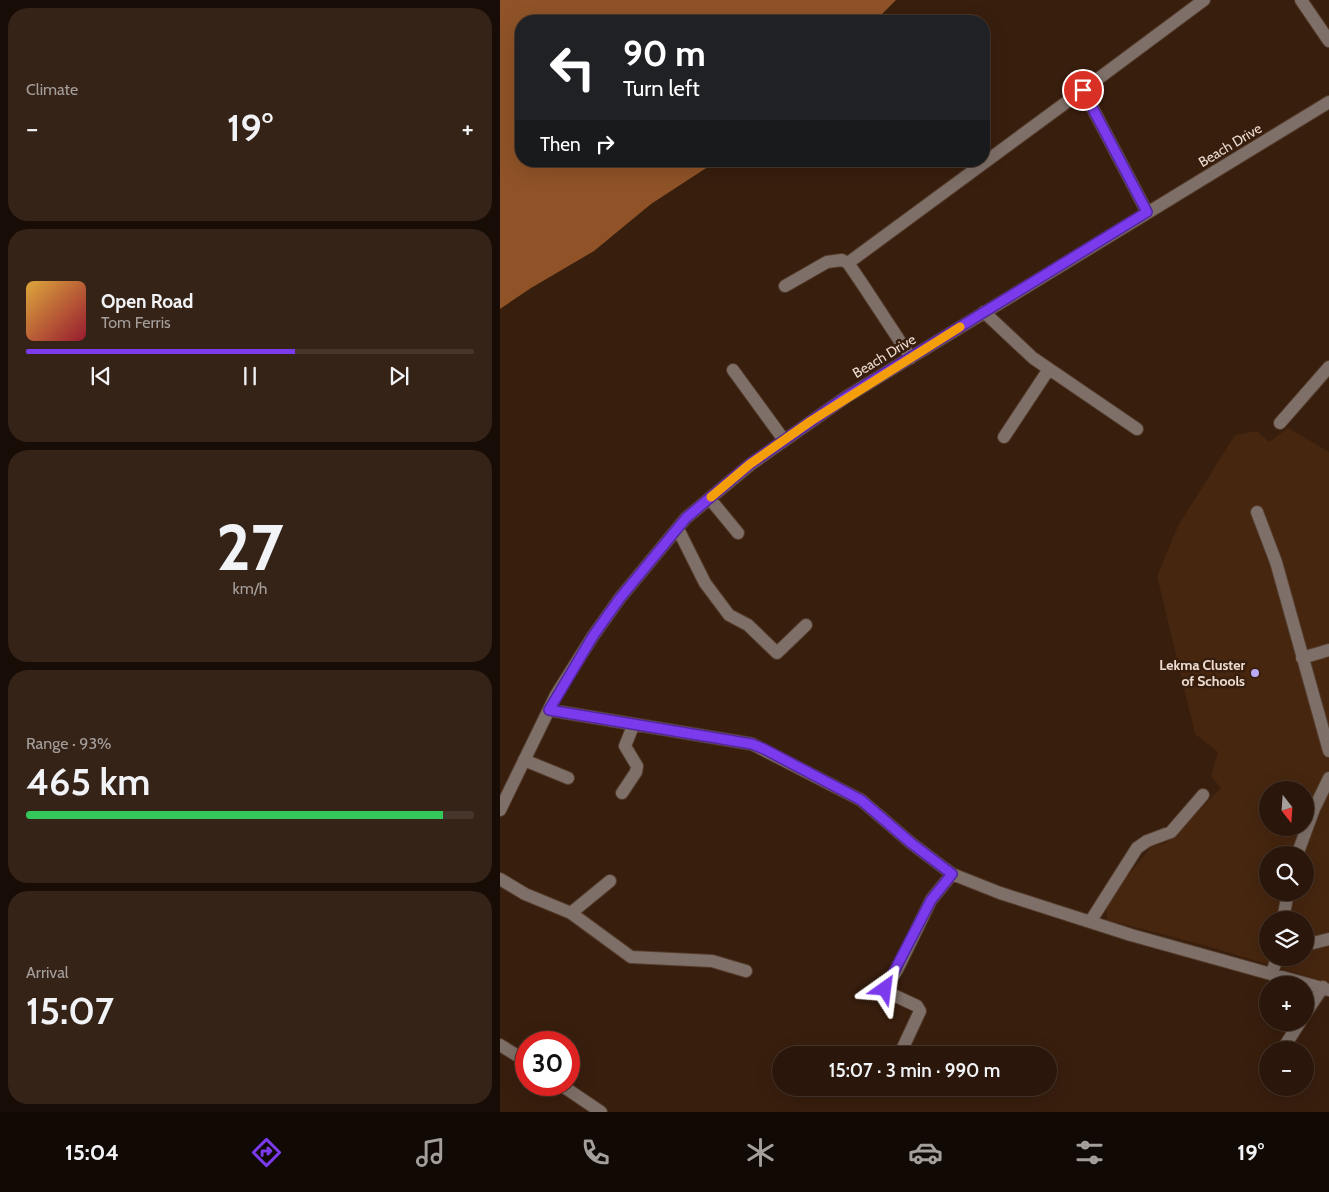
<!DOCTYPE html>
<meta charset="utf-8">
<style>
body{margin:0;font-family:Cabin,sans-serif;background:#362318;color:#f1f3f6;height:100vh;display:flex;flex-direction:column;font-size:19px;white-space:nowrap}
*{box-sizing:border-box;margin:0}
p{font-size:16px;color:#a59f9c}
.icon{flex:none;width:28px;height:28px;fill:none;stroke:currentColor;stroke-width:2;stroke-linecap:round;stroke-linejoin:round}
.map{position:relative;flex:1;overflow:hidden}
.sheet{display:flex;flex-direction:column;gap:8px;padding:8px;background:#170c06;width:500px}
.sheet>*{flex:none}
.guide{position:absolute;left:15px;top:15px;width:475px;height:152px;border-radius:20px;box-shadow:0 5px 20px #0002,0 0 0 1px #46352b;background:#202124;color:#fff;overflow:hidden}
.needle{width:32px;rotate:163deg}
.fabs{position:absolute;left:759px;top:781px;display:grid;gap:10px}
.fabs a{display:grid;place-items:center;width:55px;height:55px;border-radius:50%;background:#2a160a;box-shadow:0 5px 20px #0002,0 0 0 1px #46352b;font-size:25px}
.speed{position:absolute;left:15px;top:1031px;display:flex;gap:10px;font-size:25px;font-weight:700;text-align:center}
.speed>*{display:grid;place-content:center;width:65px;height:65px;border-radius:50%;background:#2a160a;box-shadow:0 5px 20px #0002,0 0 0 1px #46352b;line-height:1}
.speed .limit{border:8px solid #d22;background:#fff;color:#111}
.pin{position:absolute;display:grid;place-items:center;width:42px;height:42px;color:#fff;margin:-21px;border:2px solid #fff;border-radius:50%;box-shadow:0 1px 5px #0007}
.me{position:absolute;width:55px;margin:-28px;rotate:31deg;stroke-linejoin:round;filter:drop-shadow(0 0 4px #0008)}
.turn{display:flex;align-items:center;gap:18px;height:105px;padding:0 25px;font-size:22px}
.turn .icon{width:65px;height:65px;stroke-width:2.5}
.turn b{display:block;font-size:35px;line-height:42px}
.then{display:flex;align-items:center;height:48px;padding:0 25px;background:#0003;gap:10px;font-size:19px}
.big{font-size:38px;font-weight:600;line-height:1.1}
.sheet .widget{flex:1;display:flex;flex-direction:column;justify-content:center;gap:8px;min-width:0;padding:0 18px;border-radius:20px;background:#362318}
.sheet .dial{align-items:center;gap:0}
.dial b{font-size:65px;line-height:1}
.song{display:flex;align-items:center;gap:15px}
.cover{width:60px;height:60px;border-radius:8px;background:linear-gradient(135deg,hsl(40 70% 55%),hsl(350 70% 35%))}
.played{height:5px;border-radius:2px;background:linear-gradient(90deg,#7c3aed 60%,#46352b 60%)}
.keys{display:flex;justify-content:space-around;direction:ltr}
.heat{display:flex;justify-content:space-between;align-items:center;font-size:28px;direction:ltr}
.charge{height:8px;border-radius:4px;background:linear-gradient(90deg,#34c759 93%,#46352b 0)}
.trip{position:absolute;left:272px;top:1046px;width:285px;height:50px;border-radius:25px;background:#2a160a;box-shadow:0 5px 20px #0002,0 0 0 1px #46352b;font-weight:600;line-height:50px;text-align:center}
.dock{display:flex;height:80px;justify-content:space-around;align-items:center;background:#110904;color:#a59f9c}
.dock .icon{width:35px;height:35px}
.dock .on{color:#7c3aed}
.dock b{font-size:22px;color:#f1f3f6}
main{display:flex;flex:1;min-height:0}
.map>svg:first-child{display:block}
.built{fill:#46260f;fill-rule:evenodd}
.water{fill:#8f5327}
.lines{fill:none;stroke-linecap:round;stroke-linejoin:round}
.minor-casing{stroke:#553c2c;stroke-width:14}
.minor{stroke:#7e7068;stroke-width:12}
.route-casing{stroke:#51269a;stroke-width:12}
.route{stroke:#7c3aed;stroke-width:9}
.slow{stroke:#f59e0b;stroke-width:9}
.poi-dot{fill:#baaaf6;stroke:#381e0d;stroke-width:2}
.labels{text-anchor:middle;stroke-width:5;stroke-linejoin:round;paint-order:stroke}
.street-label{font-size:14px;fill:#ecdbd0;stroke:#381e0d}
.poi-label{font-size:14px;font-weight:bold;fill:#ecdbd0;stroke:#381e0d;text-anchor:end}
</style>
<main>
<section class="sheet">
<div class="widget"><p>Climate</p>
<div class="heat"><a>−</a><b class="big">19°</b><a>+</a></div>
</div>
<div class="widget">
<div class="song"><i class="cover"></i><div><b>Open Road</b><p>Tom Ferris</p></div></div>
<div class="played"></div>
<div class="keys"><svg class="icon" aria-label="previous" viewBox="0 0 24 24"><path d="M18 5L8 12l10 7zM5 5v14"/></svg><svg class="icon" aria-label="pause" viewBox="0 0 24 24"><path d="M8 5v14M16 5v14"/></svg><svg class="icon" aria-label="next" viewBox="0 0 24 24"><path d="M6 5l10 7-10 7zM19 5v14"/></svg></div>
</div>
<div class="widget dial"><b>27</b><p>km/h</p></div>
<div class="widget"><p>Range · 93%</p><b class="big">465 km</b><div class="charge"></div></div>
<div class="widget"><p>Arrival</p><b class="big">15:07</b></div>
</section>
<div class="map">
<svg width="829" height="1112" viewBox="0 0 829 1112">
<rect width="100%" height="100%" fill="#381e0d"/>
<!-- built -->
<path class="built" d="M788 428 829 452V983L707 946 607 920 606 903 651 847 666 843 721 788 711 776 718 752 695 734 657 576 678 526 735 435 757 431 769 442ZM768 790H805V828H768ZM768 855H805V892H768ZM768 920H805V958H768Z"/>
<!-- water -->
<path class="water" d="M0 0H396L375 21H21V161H217L151 204 94 251 31 288 0 309Z"/>
<g class="lines">
<!-- minor casing -->
<g class="minor-casing">
<path id="minor" d="M801 0 829 41
M583 90 704 0
M348 263 583 90 647 212
M285 286 327 262 342 260 348 263 363 285 411 358
M484 312 533 358 637 429
M233 370 284 440
M780 423 829 367
M504 437 549 369
M210 499 238 533
M757 512 776 562 829 751
M178 529 205 583 229 615 248 625 277 653 306 625
M802 658 829 650
M49 710 252 744 361 800 411 843 452 874 500 893 631 935 829 990
M24 760 68 778
M122 793 136 772 137 766 125 746 133 726
M0 810 56 695 93 636 120 598 186 518 251 464 346 397 829 102
M797 855 814 809 829 778
M0 879 25 894 71 913 131 957 212 961 246 971
M71 913 110 881
M783 920 788 892
M590 922 637 848 647 841 671 832 703 795
M805 945 829 939
M772 973 777 958
M805 1014 823 987
M786 1044 800 1022
M0 1045 26 1061
M400 1054 420 1011 417 1006 387 992 386 986 397 970 431 900 452 874
M61 1085 101 1112"/>
</g>
<!-- minor -->
<use href="#minor" class="minor"/>
</g>
<g class="lines">
<!-- route casing -->
<g class="route-casing">
<path id="route" d="M385 989 431 900 452 874 411 843 361 800 264 749 252 744 49 710 93 636 120 598 186 518 250 464 346 397 647 212 583 90"/>
</g>
<!-- route -->
<use href="#route" class="route"/>
<!-- slow -->
<path class="slow" d="M211 497 250 464 311 421 460 327"/>
</g>
<!-- markers -->
<circle class="poi-dot" cx="755" cy="673" r="5"/>
<g class="labels">
<!-- street labels -->
<g class="street-label">
<text transform="translate(730 145) rotate(-31)" y="5">Beach Drive</text>
<text transform="translate(384 356) rotate(-31)" y="5">Beach Drive</text>
</g>
<!-- poi labels -->
<g class="poi-label">
<text x="745" y="670">Lekma Cluster<tspan x="745" dy="16">of Schools</tspan></text>
</g>
</g>
</svg>
<div class="fabs">
<a><svg class="needle" viewBox="-14 -14 28 28"><path d="M0-13l5 13h-10z" fill="#e53935"/><path d="M0 13l5-13h-10z" fill="#a59f9c"/></svg></a>
<a><svg class="icon" aria-label="search" viewBox="0 0 24 24"><circle cx="10" cy="10" r="6"/><path d="M15 15l6 6"/></svg></a>
<a><svg class="icon" aria-label="layers" viewBox="0 0 24 24"><path d="M12 4l9 5-9 5-9-5zM3 14l9 5 9-5"/></svg></a>
<a>+</a>
<a>−</a>
</div>
<div class="speed"><div class="limit">30</div></div>
<div class="pin" style="left:583px;top:90px;background:#d93025"><svg class="icon" aria-label="arrive" viewBox="0 0 24 24"><path d="M6 21V4h12l-3 4 3 4H6"/></svg></div>
<svg class="me" style="left:385px;top:989px" viewBox="-20 -20 40 40"><path d="M0-17L14 15 0 8-14 15z" fill="#7c3aed" stroke="#fff" stroke-width="4"/></svg>
<div class="trip">15:07 · 3 min · 990 m</div>
<div class="guide">
<div class="turn"><svg class="icon" aria-label="left" viewBox="0 0 24 24"><path d="M17 20v-9H6M10 6l-5 5 5 5"/></svg><div><b>90 m</b>Turn left</div></div>
<div class="then">Then<svg class="icon" aria-label="right" viewBox="0 0 24 24"><path d="M7 20v-9h11M14 6l5 5-5 5"/></svg></div>
</div>
</div>
</main>
<nav class="dock">
<b>15:04</b>
<svg class="icon on" aria-label="directions" viewBox="0 0 24 24"><path d="M12 3l9 9-9 9-9-9zM9 14v-3h6M13 9l2 2-2 2"/></svg>
<svg class="icon" aria-label="music" viewBox="0 0 24 24"><path d="M9 18V5l10-2v13"/><circle cx="6" cy="18" r="3"/><circle cx="16" cy="16" r="3"/></svg>
<svg class="icon" aria-label="phone" viewBox="0 0 24 24"><path d="M5 4h4l2 5-3 2q2 4 5 5l2-3 5 2v4C11 20 4 13 5 4z"/></svg>
<svg class="icon" aria-label="climate" viewBox="0 0 24 24"><path d="M12 3v18M4 7l16 10M4 17L20 7"/></svg>
<svg class="icon" aria-label="car" viewBox="0 0 24 24"><path d="M5 17H2v-5l4-1 3-4h7l3 4 3 1v5h-3M9 17h6M6 11h13"/><circle cx="7" cy="17" r="2"/><circle cx="17" cy="17" r="2"/></svg>
<svg class="icon" aria-label="filters" viewBox="0 0 24 24"><path d="M4 7h16M4 17h16"/><circle cx="9" cy="7" r="2"/><circle cx="15" cy="17" r="2"/></svg>
<b>19°</b>
</nav>
